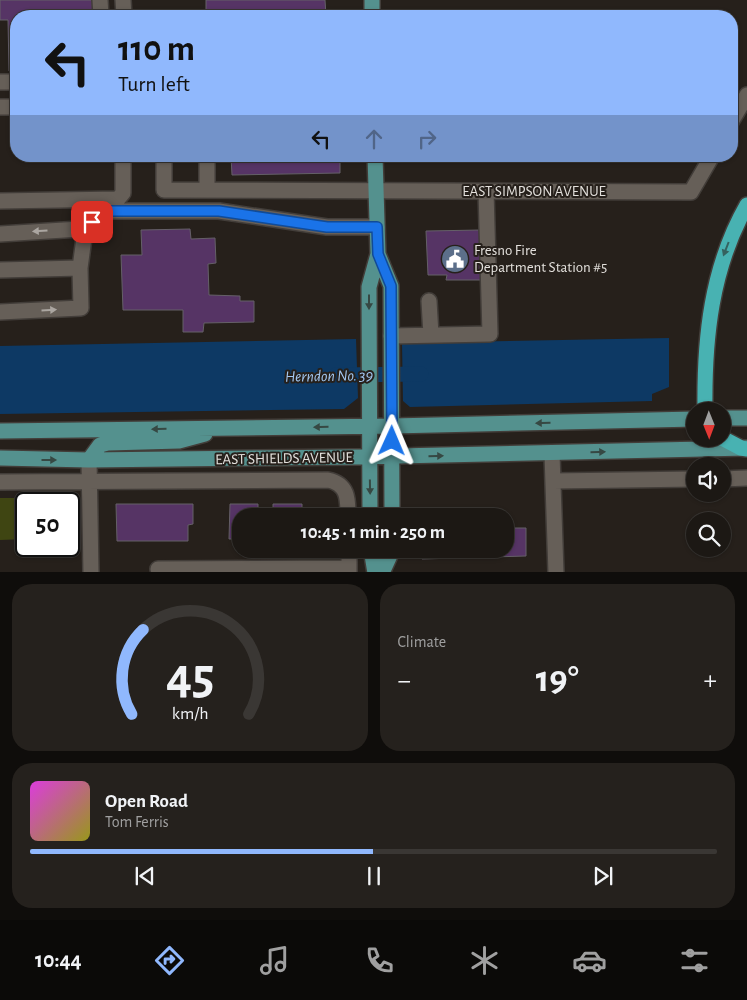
<!DOCTYPE html>
<meta charset="utf-8">
<style>
body{margin:0;font-family:"Alegreya Sans",sans-serif;background:#25211d;color:#f1f3f6;height:100vh;display:flex;flex-direction:column;font-size:19px;white-space:nowrap}
*{box-sizing:border-box;margin:0}
p{font-size:16px;color:#a0a0a0}
.icon{flex:none;width:28px;height:28px;fill:none;stroke:currentColor;stroke-width:2;stroke-linecap:round;stroke-linejoin:round}
.map{position:relative;height:572px;overflow:hidden}
.sheet{display:flex;flex-direction:column;gap:12px;padding:12px;background:#0f0d0b;flex:1}
.sheet>*{flex:none}
.banner{position:absolute;left:10px;top:10px;width:728px;height:152px;border-radius:20px;box-shadow:0 1px 4px #0004,0 0 0 1px #3a3734;background:#90b8fd;color:#111;overflow:hidden}
.needle{width:32px;rotate:179deg}
.controls{position:absolute;left:686px;top:402px;display:grid;gap:10px}
.controls a{display:grid;place-items:center;width:45px;height:45px;border-radius:50%;background:#1c1814;box-shadow:0 1px 4px #0004,0 0 0 1px #3a3734;font-size:25px}
.speed{position:absolute;left:15px;top:492px;display:flex;gap:10px;font-size:25px;font-weight:700;text-align:center}
.speed>*{display:grid;place-content:center;width:65px;height:65px;border-radius:50%;background:#1c1814;box-shadow:0 1px 4px #0004,0 0 0 1px #3a3734;line-height:1}
.speed .limit{border:2px solid #111;border-radius:8px;background:#fff;color:#111}
.pin{position:absolute;display:grid;place-items:center;width:42px;height:42px;color:#fff;margin:-21px;border-radius:10px;box-shadow:0 2px 8px #0006}
.me{position:absolute;width:55px;margin:-28px;rotate:1deg;stroke-linejoin:round;filter:drop-shadow(0 0 4px #0008)}
.turn{display:flex;align-items:center;gap:18px;height:105px;padding:0 25px;font-size:22px}
.turn .icon{width:65px;height:65px;stroke-width:2.5}
.turn b{display:block;font-size:35px;line-height:42px}
.lanes{display:flex;align-items:center;height:48px;padding:0 25px;background:#0003;justify-content:center;gap:25px;direction:ltr}
.lanes .off{opacity:.35}
.big{font-size:38px;font-weight:700;line-height:1.1}
.sheet .card{flex:1;display:flex;flex-direction:column;justify-content:center;gap:8px;min-width:0;padding:0 18px;border-radius:20px;background:#25211d}
.sheet .dial{align-items:center;gap:0}
.dial svg{height:130px;overflow:visible;fill:none;stroke:#3a3734;stroke-width:7;stroke-linecap:round;text-anchor:middle}
.dial text{fill:#f1f3f6;stroke:none}
.song{display:flex;align-items:center;gap:15px}
.cover{width:60px;height:60px;border-radius:8px;background:linear-gradient(135deg,hsl(300 70% 55%),hsl(60 70% 35%))}
.played{height:5px;border-radius:2px;background:linear-gradient(90deg,#90b8fd 50%,#3a3734 50%)}
.keys{display:flex;justify-content:space-around;direction:ltr}
.heat{display:flex;justify-content:space-between;align-items:center;font-size:28px;direction:ltr}
.sheet .tiles{flex:1;display:grid;gap:12px;grid-template-columns:1fr 1fr}
.card:last-child{grid-column:span 2}
.trip{position:absolute;left:232px;top:508px;width:282px;height:50px;border-radius:20px;background:#1c1814;box-shadow:0 1px 4px #0004,0 0 0 1px #3a3734;font-weight:700;line-height:50px;text-align:center}
.tabs{display:flex;height:80px;justify-content:space-around;align-items:center;background:#0b0a08;color:#a0a0a0}
.tabs .icon{width:35px;height:35px}
.tabs .active{color:#90b8fd}
.tabs b{font-size:22px;color:#f1f3f6}
.map>svg:first-child{display:block}
.green{fill:#3f4512}
.water{fill:#0d3964}
.lines{fill:none;stroke-linecap:round;stroke-linejoin:round}
.canal{stroke:#0d3964;stroke-width:15}
.building{fill:#563465;stroke:#656068}
.minor-casing{stroke:#423d39;stroke-width:18}
.major-casing{stroke:#423d39;stroke-width:18}
.highway-casing{stroke:#423d39;stroke-width:18}
.minor{stroke:#665f58;stroke-width:15}
.major{stroke:#54918e;stroke-width:15}
.highway{stroke:#48b2b2;stroke-width:15}
.oneway{fill:#aba6a1}
.oneway2{fill:#35625f}
.oneway3{fill:#364843}
.route-casing{stroke:#114b97;stroke-width:12}
.route{stroke:#1a73e8;stroke-width:9}
.labels{text-anchor:middle;stroke-width:4;stroke-linejoin:round;paint-order:stroke}
.street-label{font-size:15px;fill:#e3e0dc;stroke:#26201b}
.poi-label{font-size:15px;fill:#e3e0dc;stroke:#26201b;text-anchor:start}
.water-label{font-size:16px;font-style:italic;fill:#a3c8f2;stroke:#26201b}
</style>
<div class="map">
<svg width="747" height="573" viewBox="0 0 747 573">
<rect width="100%" height="100%" fill="#26201b"/>
<!-- green -->
<path class="green" d="M0 498H70V539L69 504H26V539L0 540Z"/>
<!-- water -->
<path class="water" d="M669 338V387L652 394V401L410 407 403 401 402 343Z
M356 339 358 398 344 409 0 414V346Z"/>
<g class="lines">
<!-- canal -->
<path class="canal" d="M336 375 421 374"/>
</g>
<!-- building -->
<path class="building" d="M0 0H93V16H16V71H9L8 20H0Z
M206 0H325L326 16H143V13L206 12Z
M231 156H340V173L232 175Z
M190 229 191 239 215 238 216 263 208 264 209 295 240 296V301H254V322L204 323 203 332H183V310H123L121 255H142L141 230Z
M481 230 482 280H446L447 275H428L426 231Z
M116 504H193V524L188 525V541H117Z
M230 504H258V508H273V504H302V511H321V516H241V539H229Z
M506 528H526V556L422 559V549H506Z
M267 549H297L267 551Z"/>
<g class="lines">
<!-- minor casing -->
<g class="minor-casing">
<path id="minor" d="M100 0 101 16
M123 0 124 16
M0 82H16
M0 107H16
M731 122 747 95
M164 156V190L691 192 712 156
M207 189V156
M0 201 118 199 123 193V156
M0 234 80 229 109 211H219L327 227H377
M0 270 80 268 84 238 80 229
M429 301 431 335
M0 312 81 308 80 268
M391 336 490 334 486 191
M552 454 556 573
M89 460 91 573
M722 479 747 478
M553 481 695 479
M0 482 328 480C348 484 348 499 348 516
M349 549V573
M158 569 349 568"/>
</g>
<!-- major casing -->
<g class="major-casing">
<path id="major" d="M372 0V16
M378 254 391 286 392 516
M722 418H747
M0 431 392 426 695 419
M0 458 89 460 352 457 746 448
M89 460 100 445 108 443 179 441 205 434
M370 516 369 287 378 254 375 156
M371 549 375 573
M382 573 393 549"/>
</g>
<!-- highway casing -->
<g class="highway-casing">
<path id="highway" d="M705 411C704 339 711 268 747 205
M722 438 741 448 747 449"/>
</g>
<!-- minor -->
<use href="#minor" class="minor"/>
<!-- major -->
<use href="#major" class="major"/>
<!-- highway -->
<use href="#highway" class="highway"/>
</g>
<!-- one-way arrows -->
<defs><path id="oneway-solid" d="M-6-.8H1V-3.2L6.5 0L1 3.2V.8H-6Z" transform="scale(1.25)"/></defs>
<g class="oneway">
<use href="#oneway-solid" transform="translate(40 231) rotate(177)"/>
<use href="#oneway-solid" transform="translate(49 310) rotate(-3)"/>
</g>
<use class="oneway2" href="#oneway-solid" transform="translate(726 249) rotate(111)"/>
<g class="oneway3">
<use href="#oneway-solid" transform="translate(369 302) rotate(90)"/>
<use href="#oneway-solid" transform="translate(543 423) rotate(179)"/>
<use href="#oneway-solid" transform="translate(321 427) rotate(179)"/>
<use href="#oneway-solid" transform="translate(159 429) rotate(179)"/>
<use href="#oneway-solid" transform="translate(598 452) rotate(-2)"/>
<use href="#oneway-solid" transform="translate(436 456) rotate(-1)"/>
<use href="#oneway-solid" transform="translate(49 460)"/>
<use href="#oneway-solid" transform="translate(370 487) rotate(89)"/>
</g>
<g class="lines">
<!-- route casing -->
<g class="route-casing">
<path id="route" d="M92 222 109 211H219L327 227H377L378 254 391 286 392 441"/>
</g>
<!-- route -->
<use href="#route" class="route"/>
</g>
<!-- icons -->
<defs>
<g id="civic-disc" transform="scale(1.4375)"><circle r="9.5" fill="#5c6f8a" stroke="#26201b"/><path d="M-.6-6.5H3V-4.5H.6V-3L4-1V1h2V6H-6V1h2V-1L-.6-3ZM-1.2 2.5V6h2.4V2.5Z" fill="#fff"/></g>
</defs>
<g fill-rule="evenodd">
<use href="#civic-disc" x="455" y="259"/>
</g>
<g class="labels">
<!-- street labels -->
<g class="street-label">
<text x="534" y="196">EAST SIMPSON AVENUE</text>
<text transform="translate(284 458) rotate(-1)" y="5">EAST SHIELDS AVENUE</text>
</g>
<!-- poi labels -->
<g class="poi-label">
<text x="474" y="255">Fresno Fire<tspan x="474" dy="17">Department Station #5</tspan></text>
</g>
<!-- water labels -->
<g class="water-label">
<text transform="translate(329 375) rotate(-1)" y="6">Herndon No. 39</text>
</g>
</g>
</svg>
<div class="controls">
<a><svg class="needle" viewBox="-14 -14 28 28"><path d="M0-13l5 13h-10z" fill="#e53935"/><path d="M0 13l5-13h-10z" fill="#a0a0a0"/></svg></a>
<a><svg class="icon" aria-label="sound" viewBox="0 0 24 24"><path d="M4 9h4l5-4v14l-5-4H4zM17 9q2 3 0 6"/></svg></a>
<a><svg class="icon" aria-label="search" viewBox="0 0 24 24"><circle cx="10" cy="10" r="6"/><path d="M15 15l6 6"/></svg></a>
</div>
<div class="speed"><div class="limit">50</div></div>
<div class="pin" style="left:92px;top:222px;background:#d93025"><svg class="icon" aria-label="arrive" viewBox="0 0 24 24"><path d="M6 21V4h12l-3 4 3 4H6"/></svg></div>
<svg class="me" style="left:392px;top:441px" viewBox="-20 -20 40 40"><path d="M0-17L14 15 0 8-14 15z" fill="#1a73e8" stroke="#fff" stroke-width="4"/></svg>
<div class="trip">10:45 · 1 min · 250 m</div>
<div class="banner">
<div class="turn"><svg class="icon" aria-label="left" viewBox="0 0 24 24"><path d="M17 20v-9H6M10 6l-5 5 5 5"/></svg><div><b>110 m</b>Turn left</div></div>
<div class="lanes"><svg class="icon" aria-label="left" viewBox="0 0 24 24"><path d="M17 20v-9H6M10 6l-5 5 5 5"/></svg><svg class="icon off" aria-label="ahead" viewBox="0 0 24 24"><path d="M12 20V5M6 11l6-6 6 6"/></svg><svg class="icon off" aria-label="right" viewBox="0 0 24 24"><path d="M7 20v-9h11M14 6l5 5-5 5"/></svg></div>
</div>
</div>
<section class="sheet">
<div class="tiles">
<div class="card dial"><svg viewBox="0 0 100 80">
<path d="M14 69A42 42 0 1 1 86 69"/>
<path d="M14 69A42 42 0 0 1 21 17" stroke="#90b8fd"/>
<text x="50" y="56" font-size="32" font-weight="700">45</text>
<text x="50" y="72" font-size="11">km/h</text>
</svg></div>
<div class="card"><p>Climate</p>
<div class="heat"><a>−</a><b class="big">19°</b><a>+</a></div>
</div>
<div class="card">
<div class="song"><i class="cover"></i><div><b>Open Road</b><p>Tom Ferris</p></div></div>
<div class="played"></div>
<div class="keys"><svg class="icon" aria-label="previous" viewBox="0 0 24 24"><path d="M18 5L8 12l10 7zM5 5v14"/></svg><svg class="icon" aria-label="pause" viewBox="0 0 24 24"><path d="M8 5v14M16 5v14"/></svg><svg class="icon" aria-label="next" viewBox="0 0 24 24"><path d="M6 5l10 7-10 7zM19 5v14"/></svg></div>
</div>
</div>
</section>
<nav class="tabs">
<b>10:44</b>
<svg class="icon active" aria-label="directions" viewBox="0 0 24 24"><path d="M12 3l9 9-9 9-9-9zM9 14v-3h6M13 9l2 2-2 2"/></svg>
<svg class="icon" aria-label="music" viewBox="0 0 24 24"><path d="M9 18V5l10-2v13"/><circle cx="6" cy="18" r="3"/><circle cx="16" cy="16" r="3"/></svg>
<svg class="icon" aria-label="phone" viewBox="0 0 24 24"><path d="M5 4h4l2 5-3 2q2 4 5 5l2-3 5 2v4C11 20 4 13 5 4z"/></svg>
<svg class="icon" aria-label="climate" viewBox="0 0 24 24"><path d="M12 3v18M4 7l16 10M4 17L20 7"/></svg>
<svg class="icon" aria-label="car" viewBox="0 0 24 24"><path d="M5 17H2v-5l4-1 3-4h7l3 4 3 1v5h-3M9 17h6M6 11h13"/><circle cx="7" cy="17" r="2"/><circle cx="17" cy="17" r="2"/></svg>
<svg class="icon" aria-label="filters" viewBox="0 0 24 24"><path d="M4 7h16M4 17h16"/><circle cx="9" cy="7" r="2"/><circle cx="15" cy="17" r="2"/></svg>
</nav>
